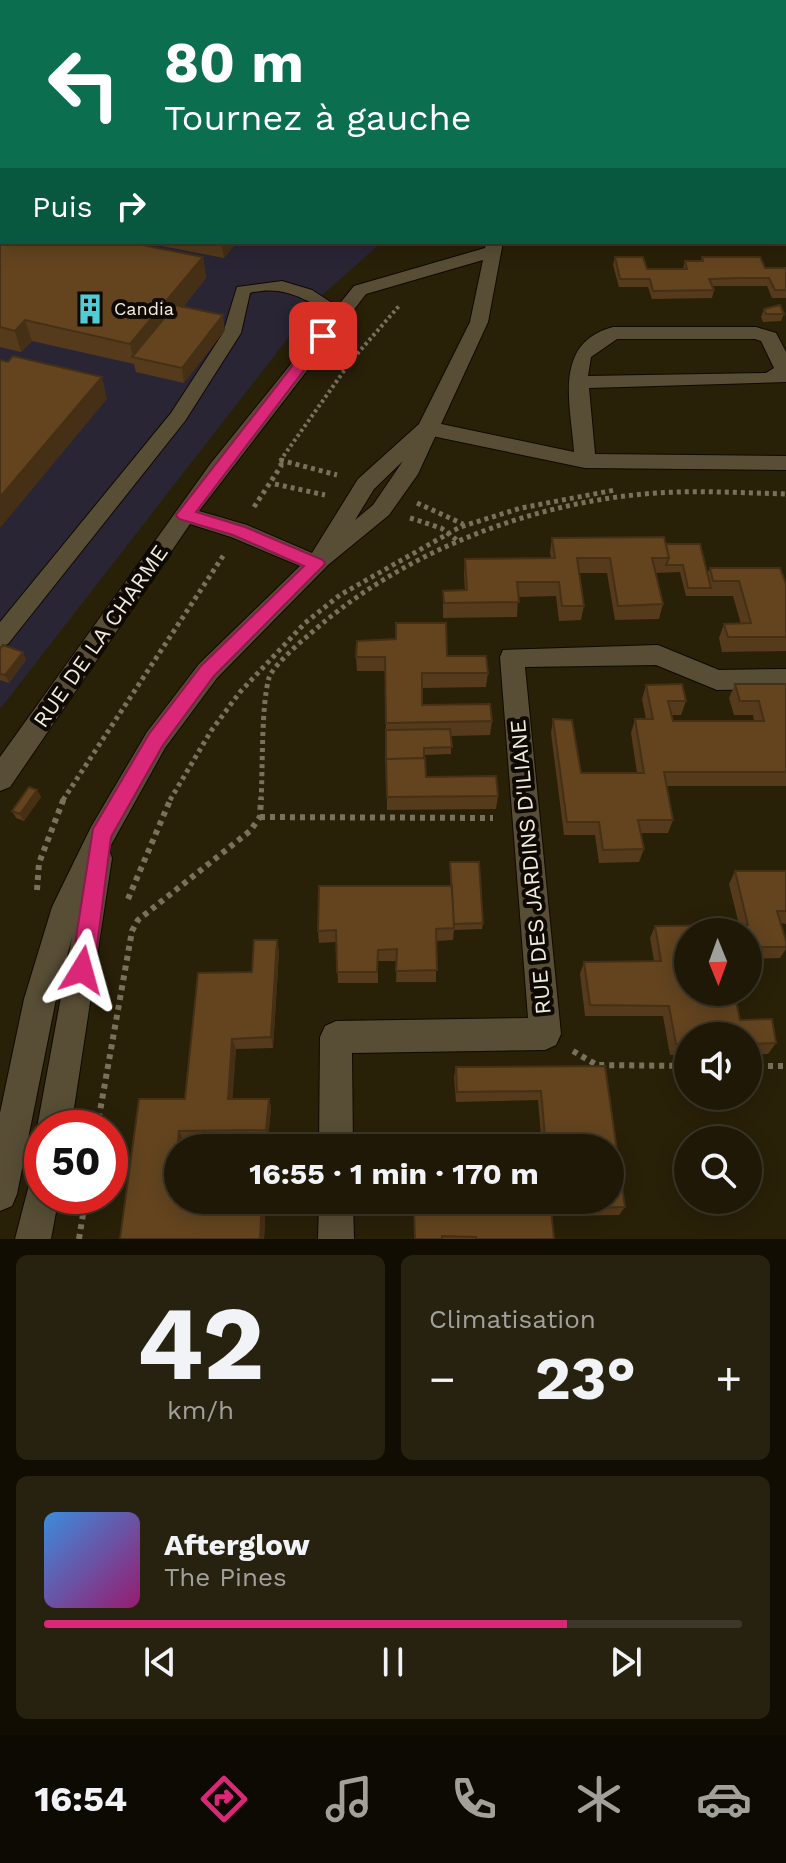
<!DOCTYPE html>
<html lang="fr">
<meta charset="utf-8">
<style>
body{margin:0;font-family:"Work Sans",sans-serif;background:#272110;color:#f1f3f6;height:100vh;display:flex;flex-direction:column;font-size:30px;white-space:nowrap}
*{box-sizing:border-box;margin:0}
p{font-size:26px;color:#a1a09b}
.icon{flex:none;width:44px;height:44px;fill:none;stroke:currentColor;stroke-width:2;stroke-linecap:round;stroke-linejoin:round}
.map{position:relative;height:1239px;overflow:hidden}
.panel{display:flex;flex-direction:column;gap:16px;padding:16px;background:#110d03;flex:1}
.panel>*{flex:none}
.banner{position:absolute;left:0px;top:0px;width:786px;height:244px;box-shadow:0 4px 20px #0003,0 0 0 2px #3c3728;background:#0b6e4f;color:#fff;overflow:hidden}
.needle{width:52px;rotate:179deg}
.buttons{position:absolute;left:674px;top:918px;display:grid;gap:16px}
.buttons a{display:grid;place-items:center;width:88px;height:88px;border-radius:50%;background:#1f1806;box-shadow:0 4px 20px #0003,0 0 0 2px #3c3728;font-size:40px}
.speed{position:absolute;left:24px;top:1110px;display:flex;gap:16px;font-size:40px;font-weight:700;text-align:center}
.speed>*{display:grid;place-content:center;width:104px;height:104px;border-radius:50%;background:#1f1806;box-shadow:0 4px 20px #0003,0 0 0 2px #3c3728;line-height:1}
.speed .limit{border:12px solid #d22;background:#fff;color:#111}
.pin{position:absolute;display:grid;place-items:center;width:68px;height:68px;color:#fff;margin:-34px;border-radius:16px;box-shadow:0 4px 12px #0006}
.me{position:absolute;width:88px;margin:-44px;rotate:8deg;stroke-linejoin:round;filter:drop-shadow(0 0 6px #0008)}
.turn{display:flex;align-items:center;gap:28px;height:168px;padding:0 32px;font-size:36px}
.turn .icon{width:104px;height:104px;stroke-width:2.5}
.turn b{display:block;font-size:56px;line-height:68px}
.then{display:flex;align-items:center;height:76px;padding:0 32px;background:#0003;gap:16px;font-size:30px}
.big{font-size:60px;font-weight:700;line-height:1.1}
.panel .widget{flex:1;display:flex;flex-direction:column;justify-content:center;gap:12px;min-width:0;padding:0 28px;border-radius:12px;background:#272110}
.panel .dial{align-items:center;gap:0}
.dial b{font-size:104px;line-height:1}
.song{display:flex;align-items:center;gap:24px}
.cover{width:96px;height:96px;border-radius:12px;background:linear-gradient(135deg,hsl(210 70% 55%),hsl(320 70% 35%))}
.played{height:8px;border-radius:4px;background:linear-gradient(90deg,#db2777 75%,#3c3728 75%)}
.keys{display:flex;justify-content:space-around;direction:ltr}
.heat{display:flex;justify-content:space-between;align-items:center;font-size:44px;direction:ltr}
.panel .tiles{flex:1;display:grid;gap:16px;grid-template-columns:1fr 1fr}
.widget:last-child{grid-column:span 2}
.trip{position:absolute;left:164px;top:1134px;width:460px;height:80px;border-radius:40px;background:#1f1806;box-shadow:0 4px 20px #0003,0 0 0 2px #3c3728;font-weight:700;line-height:80px;text-align:center}
.tab-bar{display:flex;height:128px;justify-content:space-around;align-items:center;background:#0c0a02;color:#a1a09b}
.tab-bar .icon{width:56px;height:56px}
.tab-bar .active{color:#db2777}
.tab-bar b{font-size:36px;color:#f1f3f6}
.map>svg:first-child{display:block}
.industrial{fill:#2a2535}
.lines{fill:none;stroke-linecap:round;stroke-linejoin:round}
.lane-casing{stroke:#110900;stroke-width:2}
.street-casing{stroke:#110900;stroke-width:2}
.secondary-casing{stroke:#110900;stroke-width:2}
.primary-casing{stroke:#110900;stroke-width:2}
.path-far3{stroke:#79715d;stroke-width:3;stroke-dasharray:2 2;stroke-linecap:butt}
.path-far2{stroke:#79715d;stroke-width:4;stroke-dasharray:3 3;stroke-linecap:butt}
.path-far1{stroke:#79715d;stroke-width:5;stroke-dasharray:4 4;stroke-linecap:butt}
.path{stroke:#79715d;stroke-width:6;stroke-dasharray:5 5;stroke-linecap:butt}
.lane{fill:#584e36;fill-rule:evenodd}
.street{fill:#584e36;fill-rule:evenodd}
.secondary{fill:#584e36;fill-rule:evenodd}
.primary{fill:#aa7148;fill-rule:evenodd}
.rail-casing{stroke:#a69f8d;stroke-width:6}
.rail{stroke:#0e0a03;stroke-width:4;stroke-dasharray:11;stroke-linecap:butt}
.wall{fill:#553a1b}
.shaded-wall{fill:#453016}
.building{fill:#63441f;stroke:#453016;stroke-width:2}
.route{fill:#db2777;stroke:#8e194d;stroke-width:2}
.labels{text-anchor:middle;stroke-width:8;stroke-linejoin:round;paint-order:stroke}
.far-poi-label{font-size:18px;fill:#f1ebdd;stroke:#0e0a03;text-anchor:start}
.street-label{font-size:22px;fill:#f1ebdd;stroke:#0e0a03}
</style>
<div class="map">
<svg width="786" height="1239" viewBox="0 0 786 1239">
<rect width="100%" height="100%" fill="#292008"/>
<!-- industrial -->
<path class="industrial" d="M24 242H382L320 297 0 709V265Z"/>
<g class="lines">
<!-- lane casing -->
<g class="lane-casing">
<path id="lane" d="M282 281 312 290 349 314 341 319 335 318C309 300 283 284 250 293L241 333 185 421 8 644 0 647V622L171 413 223 333 237 287Z"/>
</g>
<!-- street casing -->
<g class="street-casing">
<path id="street" d="M784 185H786V195H784Z
M613 327H756L776 333 786 352V382L589 388 595 454 786 456V470L585 468 427 435 417 428 427 421 574 452C571 405 552 343 613 327ZM617 339H755L761 341 774 368 766 373 588 376 591 357Z
M658 645 719 670 786 669V689L717 690 656 665 525 667 561 1034 556 1045 545 1050 352 1053 353 1148H319L320 1037 325 1026 336 1021 528 1018 500 657 503 650Z
M319 1200H353L354 1239H318Z"/>
</g>
<!-- secondary casing -->
<g class="secondary-casing">
<path id="secondary" d="M712 0H771L772 2H713Z
M780 0H786V7L784 2H778Z
M784 63H786V71H784Z
M487 242H503L488 322 418 474 389 515 328 565 217 678 165 748 111 845 109 850 112 858 71 1128H42V1139L37 1128 72 937 56 999 17 1194 12 1206 0 1211V1113L24 999 52 907 91 827 147 732 199 664 300 566 231 537 190 524 10 787 0 791V757L211 463 354 286 485 248ZM483 260 470 322 419 424 358 479 312 553 247 525 199 511 366 294ZM403 461 373 505 355 520 374 489Z
M42 1176V1196H59L51 1239H15L30 1181Z"/>
</g>
<!-- primary casing -->
<g class="primary-casing">
<path id="primary" d="M786 41V49L784 50V42Z
M0 89H2V97H0Z
M0 106H2V114H0Z"/>
</g>
<!-- path-far3 -->
<path class="path-far3" d="M575 2 583 0"/>
<!-- path-far2 -->
<path class="path-far2" d="M280 460 284 461
M280 461 351 361 399 306"/>
<!-- path-far1 -->
<path class="path-far1" d="M280 460 337 475
M275 484 325 495
M417 503 463 524
M254 507 281 466V459
M410 518 441 528 458 541
M63 800 225 553
M170 800 211 731 240 692 305 623 340 595 460 527 521 508 615 490
M261 800C263 768 261 706 269 678 273 664 311 633 324 622 420 543 551 496 677 492 713 491 750 493 786 494"/>
<!-- path -->
<path class="path" d="M260 817 493 818
M37 890 39 863 64 798
M128 899 171 798
M573 1051 597 1065 688 1066
M748 1066H786
M97 1128 132 931 138 920 250 831 260 817 261 798
M79 1239 86 1196"/>
<!-- lane -->
<use href="#lane" class="lane"/>
<!-- street -->
<use href="#street" class="street"/>
<!-- secondary -->
<use href="#secondary" class="secondary"/>
<!-- primary -->
<use href="#primary" class="primary"/>
<!-- rail casing -->
<g class="rail-casing">
<path id="rail" d="M223 2 226 0"/>
</g>
<!-- rail -->
<use href="#rail" class="rail"/>
</g>
<!-- wall -->
<path class="wall" d="M0 238 203 257 206 278 183 307 225 330 184 383 136 372 134 364 32 341 21 352 0 347Z
M141 242H237L224 258Z
M604 242H693L604 243Z
M615 257 647 269H683L685 261H701L702 257 765 268H786V298H772L767 286H712L714 290 712 298 652 299 648 287H619L613 265Z
M764 309 784 314 781 321 763 322 761 317Z
M552 538 666 544 707 574 710 568 786 584V651L722 652 719 638 724 624H741L733 596H686L680 572 655 573 663 604 659 619 615 620 607 573H579L584 606 581 620 559 621 556 596 518 597 517 617 443 618V591L465 590 464 574 465 559 551 558 550 553Z
M0 649 23 652 26 660 9 683 0 680Z
M447 656 488 673 486 687 422 688V705L492 721 490 735 451 736V754L424 755 426 777 498 796 496 809 387 810 385 671H357L356 657Z
M735 684H786V786H667L673 820 668 833H641L644 849 639 862 599 863 595 835H564L551 733 553 719 581 773H637L631 733 635 719H646L642 699 646 685 686 701 681 715H671L673 721H754L753 715H734L729 698Z
M37 790 41 797 24 821 16 818 12 811Z
M450 862 483 923 482 929 454 930 453 940 436 941V982H396L397 961H378V983H338L336 942 319 943 318 931 451 886Z
M735 871H786V924L781 923 786 941V949L780 958 748 959V932H688L740 1020 776 1043 768 1054H748V1036H688V1054L670 1055 663 1016H585L580 974 584 962 654 961 650 938 655 926 739 925 729 884Z
M277 940 279 952 273 1048 236 1049 232 1099H269L271 1108 268 1139 184 1140 178 1200H266L264 1239H120L185 1099Z
M605 1066 625 1207 619 1215 552 1216 554 1239H414L460 1209 459 1200H610V1148H542L538 1100 456 1102 454 1077 456 1067Z"/>
<!-- shaded-wall -->
<path class="shaded-wall" d="M221 242H237L224 258Z
M203 257 206 278 140 359 133 357 130 344Z
M223 315 225 330 184 383 182 368Z
M25 320 32 341 21 352 15 331Z
M102 377 107 399 0 528V497Z
M23 652 26 660 9 683 5 675Z
M37 790 41 797 24 821 20 814Z
M277 940 279 952 273 1048 271 1037Z
M232 1039 236 1049 232 1108 228 1099Z
M269 1099 271 1108 268 1139 266 1130Z
M179 1131 184 1140V1148H178V1191L174 1186Z
M262 1200H266L264 1239H260Z"/>
<!-- building -->
<path class="building" d="M784 146H786V162L784 163Z
M2 236V242H127L203 257 130 344 25 320 15 331 0 327V238Z
M615 257H643L647 269H687L685 261H703L702 257H760L765 268H786V290H775L769 278H740L709 279 714 290 653 291 650 279H620Z
M175 305 223 315 182 368 132 357Z
M780 305 784 314H766L764 309Z
M13 356 102 377 0 497V360L8 362Z
M664 537 669 558H652L663 604 618 606 610 558H577L584 606H562L559 582H517L519 602 444 603 443 591 467 590 465 559 555 558 552 538Z
M666 544H700L711 588H688L683 565H666L669 558Z
M710 568H780L786 584V637H728L724 624 751 623 739 581H713Z
M396 623H446L447 656H486L488 673H422V705L490 704 492 721 386 723 385 657H356L357 641 396 639Z
M3 645 23 652 5 675 0 674V649Z
M682 684 686 701H668L673 721H764L759 701H740L735 684H786V772H664L673 820H638L644 849 603 850 599 822H567L553 719 572 720 581 773H644L635 719H653L646 685Z
M450 729 452 747 424 748V758L386 759V766V730Z
M425 758 426 777 496 776 498 796 387 797 386 759Z
M29 787 37 790 20 814 12 811Z
M450 862H479L483 923 454 924Z
M735 871H786V911H777L786 941V947H748V932H688V992H734L740 1020 772 1019 776 1043 748 1044V1036H688V1044H676L669 1006 590 1005 584 962 661 961 655 926 748 925Z
M319 886H452L454 928 436 929 437 970 396 971 397 949 378 950 377 972H337L336 930 318 931Z
M254 940H277L271 1037 232 1039 228 1099H269L266 1130 179 1131 174 1186H178V1200H262L260 1239H120L139 1099H185L198 973 252 972Z
M605 1066 625 1207 551 1209 554 1239H476V1237L442 1236V1239H415L414 1210 462 1209 461 1200H610V1148H546L541 1091 457 1092 456 1067Z"/>
<!-- route -->
<path class="route" d="M318 333 330 336 196 512 245 527 323 560 325 564 214 676 163 745 111 837 94 970 90 978 82 981 74 978 71 970 93 829 149 734 201 666 304 566 233 535 179 519 176 515Z"/>
<!-- icons -->
<defs>
<g id="building-bare" transform="scale(2.4)"><path d="M-4-6H4V6H1V3H-1V6H-4ZM-2.5-4.3h1.7v1.8h-1.7ZM.8-4.3h1.7v1.8H.8ZM-2.5-1h1.7V.8h-1.7ZM.8-1h1.7V.8H.8Z" fill="#51ccd5" stroke="#0e0a03" stroke-width="2.5" paint-order="stroke"/></g>
</defs>
<g fill-rule="evenodd">
<use href="#building-bare" x="90" y="309"/>
</g>
<g class="labels">
<!-- far-poi labels -->
<g class="far-poi-label">
<text x="114" y="315">Candia</text>
</g>
<!-- street labels -->
<g class="street-label">
<text transform="translate(100 636) rotate(-55)" y="8">RUE DE LA CHARME</text>
<text transform="translate(530 867) rotate(-95)" y="8">RUE DES JARDINS D'ILIANE</text>
</g>
</g>
</svg>
<div class="buttons">
<a><svg class="needle" viewBox="-14 -14 28 28"><path d="M0-13l5 13h-10z" fill="#e53935"/><path d="M0 13l5-13h-10z" fill="#a1a09b"/></svg></a>
<a><svg class="icon" aria-label="sound" viewBox="0 0 24 24"><path d="M4 9h4l5-4v14l-5-4H4zM17 9q2 3 0 6"/></svg></a>
<a><svg class="icon" aria-label="search" viewBox="0 0 24 24"><circle cx="10" cy="10" r="6"/><path d="M15 15l6 6"/></svg></a>
</div>
<div class="speed"><div class="limit">50</div></div>
<div class="pin" style="left:323px;top:336px;background:#d93025"><svg class="icon" aria-label="arrive" viewBox="0 0 24 24"><path d="M6 21V4h12l-3 4 3 4H6"/></svg></div>
<svg class="me" style="left:82px;top:970px" viewBox="-20 -20 40 40"><path d="M0-17L14 15 0 8-14 15z" fill="#db2777" stroke="#fff" stroke-width="4"/></svg>
<div class="trip">16:55 · 1 min · 170 m</div>
<div class="banner">
<div class="turn"><svg class="icon" aria-label="left" viewBox="0 0 24 24"><path d="M17 20v-9H6M10 6l-5 5 5 5"/></svg><div><b>80 m</b>Tournez à gauche</div></div>
<div class="then">Puis<svg class="icon" aria-label="right" viewBox="0 0 24 24"><path d="M7 20v-9h11M14 6l5 5-5 5"/></svg></div>
</div>
</div>
<section class="panel">
<div class="tiles">
<div class="widget dial"><b>42</b><p>km/h</p></div>
<div class="widget"><p>Climatisation</p>
<div class="heat"><a>−</a><b class="big">23°</b><a>+</a></div>
</div>
<div class="widget">
<div class="song"><i class="cover"></i><div><b>Afterglow</b><p>The Pines</p></div></div>
<div class="played"></div>
<div class="keys"><svg class="icon" aria-label="previous" viewBox="0 0 24 24"><path d="M18 5L8 12l10 7zM5 5v14"/></svg><svg class="icon" aria-label="pause" viewBox="0 0 24 24"><path d="M8 5v14M16 5v14"/></svg><svg class="icon" aria-label="next" viewBox="0 0 24 24"><path d="M6 5l10 7-10 7zM19 5v14"/></svg></div>
</div>
</div>
</section>
<nav class="tab-bar">
<b>16:54</b>
<svg class="icon active" aria-label="directions" viewBox="0 0 24 24"><path d="M12 3l9 9-9 9-9-9zM9 14v-3h6M13 9l2 2-2 2"/></svg>
<svg class="icon" aria-label="music" viewBox="0 0 24 24"><path d="M9 18V5l10-2v13"/><circle cx="6" cy="18" r="3"/><circle cx="16" cy="16" r="3"/></svg>
<svg class="icon" aria-label="phone" viewBox="0 0 24 24"><path d="M5 4h4l2 5-3 2q2 4 5 5l2-3 5 2v4C11 20 4 13 5 4z"/></svg>
<svg class="icon" aria-label="climate" viewBox="0 0 24 24"><path d="M12 3v18M4 7l16 10M4 17L20 7"/></svg>
<svg class="icon" aria-label="car" viewBox="0 0 24 24"><path d="M5 17H2v-5l4-1 3-4h7l3 4 3 1v5h-3M9 17h6M6 11h13"/><circle cx="7" cy="17" r="2"/><circle cx="17" cy="17" r="2"/></svg>
</nav>
